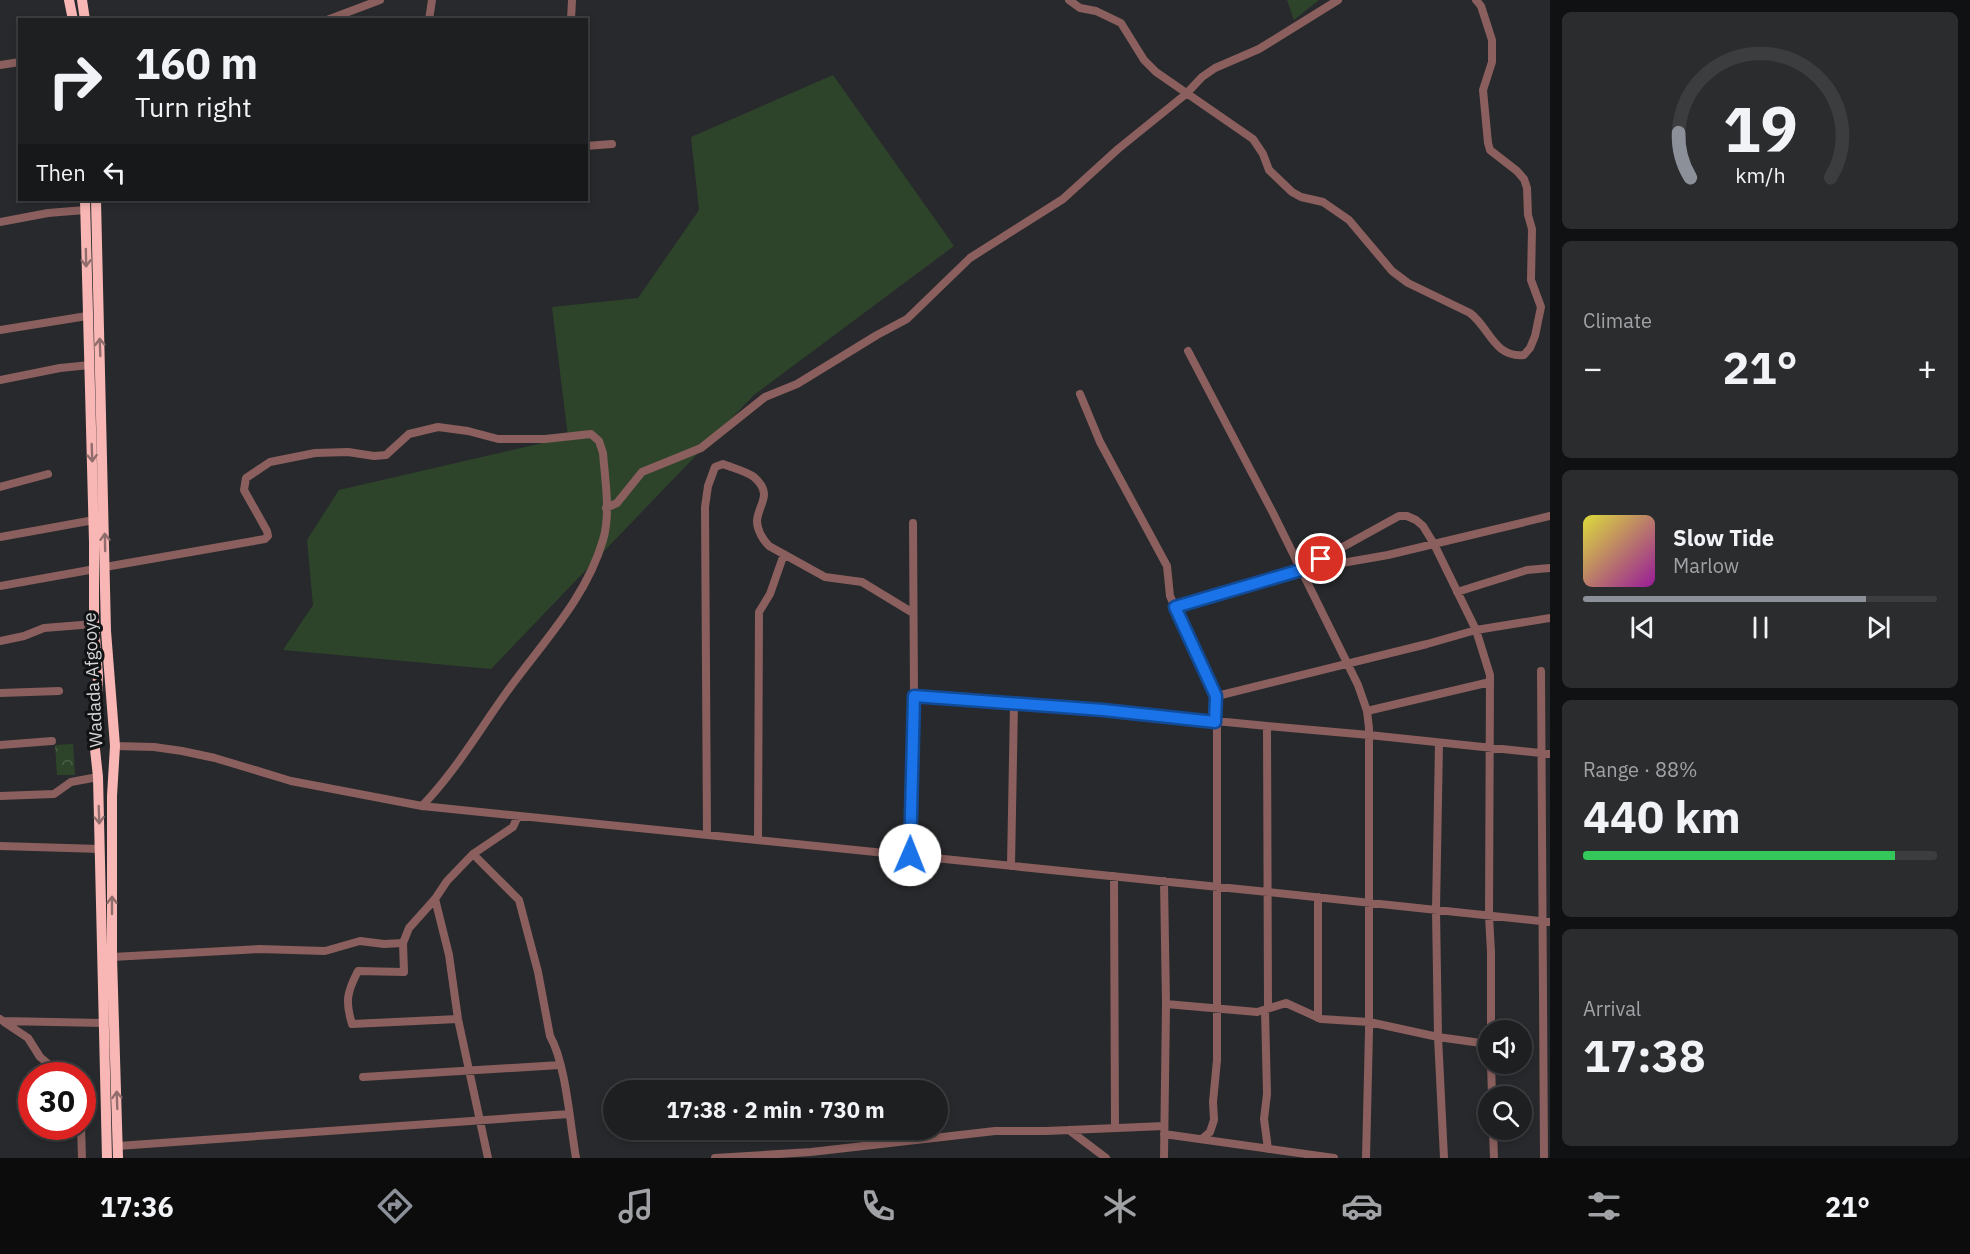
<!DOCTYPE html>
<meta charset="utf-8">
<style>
body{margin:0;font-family:"IBM Plex Sans",sans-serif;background:#2a2c2e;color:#f1f3f6;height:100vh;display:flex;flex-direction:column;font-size:22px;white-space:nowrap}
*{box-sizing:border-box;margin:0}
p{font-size:20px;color:#a0a2a5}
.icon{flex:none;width:33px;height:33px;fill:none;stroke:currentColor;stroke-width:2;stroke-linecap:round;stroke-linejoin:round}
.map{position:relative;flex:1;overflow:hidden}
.drawer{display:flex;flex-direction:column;gap:12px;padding:12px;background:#101112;width:420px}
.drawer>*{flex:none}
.hud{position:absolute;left:18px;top:18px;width:570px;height:183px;border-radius:0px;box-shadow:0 3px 9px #0003,0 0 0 2px #3b3d3f;background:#1d1f21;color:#f1f3f6;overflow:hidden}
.controls{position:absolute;left:1478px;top:1020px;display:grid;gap:12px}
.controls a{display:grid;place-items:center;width:54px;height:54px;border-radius:50%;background:#1d1f21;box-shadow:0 3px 9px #0003,0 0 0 2px #3b3d3f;font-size:30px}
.speed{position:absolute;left:18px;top:1062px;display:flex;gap:12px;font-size:30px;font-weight:700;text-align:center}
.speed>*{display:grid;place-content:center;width:78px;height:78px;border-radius:50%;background:#1d1f21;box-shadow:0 3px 9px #0003,0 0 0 2px #3b3d3f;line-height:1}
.speed .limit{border:9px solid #d22;background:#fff;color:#111}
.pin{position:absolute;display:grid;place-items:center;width:51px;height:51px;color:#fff;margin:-26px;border:3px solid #fff;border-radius:50%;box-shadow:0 2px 6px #0007}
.me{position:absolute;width:66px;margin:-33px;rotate:1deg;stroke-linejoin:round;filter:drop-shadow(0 0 4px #0008)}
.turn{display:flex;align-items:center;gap:21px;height:126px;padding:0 18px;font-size:27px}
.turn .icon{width:78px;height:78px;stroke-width:2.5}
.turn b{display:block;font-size:42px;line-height:51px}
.then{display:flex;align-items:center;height:57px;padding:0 18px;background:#0003;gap:12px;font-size:22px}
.big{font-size:45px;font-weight:700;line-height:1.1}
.drawer .tile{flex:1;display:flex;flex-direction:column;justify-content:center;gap:9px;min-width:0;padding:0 21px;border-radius:9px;background:#2a2c2e}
.drawer .dial{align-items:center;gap:0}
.dial svg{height:156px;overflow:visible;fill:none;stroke:#3b3d3f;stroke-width:7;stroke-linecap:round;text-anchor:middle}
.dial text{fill:#f1f3f6;stroke:none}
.song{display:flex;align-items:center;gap:18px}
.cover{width:72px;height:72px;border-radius:9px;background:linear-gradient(135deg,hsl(60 70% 55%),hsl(300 70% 35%))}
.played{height:6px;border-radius:3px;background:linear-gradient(90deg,#8c9099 80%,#3b3d3f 80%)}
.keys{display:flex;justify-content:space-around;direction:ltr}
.heat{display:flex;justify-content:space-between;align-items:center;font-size:33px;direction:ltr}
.charge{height:9px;border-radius:4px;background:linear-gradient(90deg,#34c759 88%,#3b3d3f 0)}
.trip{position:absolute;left:603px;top:1080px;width:345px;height:60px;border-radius:30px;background:#1d1f21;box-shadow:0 3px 9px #0003,0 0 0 2px #3b3d3f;font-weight:700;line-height:60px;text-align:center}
.dock{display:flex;height:96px;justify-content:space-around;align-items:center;background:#0c0c0d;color:#a0a2a5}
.dock .icon{width:42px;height:42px}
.dock .selected{color:#8c9099}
.dock b{font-size:27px;color:#f1f3f6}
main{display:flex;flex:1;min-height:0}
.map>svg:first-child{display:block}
.green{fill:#2e442a}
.park{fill:url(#park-crowns)}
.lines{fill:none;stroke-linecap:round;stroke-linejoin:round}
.minor{stroke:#8a5f5d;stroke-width:8}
.highway{stroke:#f8b7b4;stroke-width:10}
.oneway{stroke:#906d6c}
.route-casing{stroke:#114b97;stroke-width:15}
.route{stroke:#1a73e8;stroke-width:10}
.labels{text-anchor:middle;stroke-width:6;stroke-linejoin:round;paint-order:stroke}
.street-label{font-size:18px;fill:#d4d6d8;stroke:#111213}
</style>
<main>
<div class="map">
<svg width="1550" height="1158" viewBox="0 0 1550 1158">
<defs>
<pattern id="park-crowns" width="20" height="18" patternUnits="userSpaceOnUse" patternTransform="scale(1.5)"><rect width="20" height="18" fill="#2e442a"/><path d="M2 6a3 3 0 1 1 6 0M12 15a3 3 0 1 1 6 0" fill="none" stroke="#4b5e48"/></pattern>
</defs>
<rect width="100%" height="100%" fill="#27292c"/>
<!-- green -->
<path class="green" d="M1287 0H1319L1294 20Z
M833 75 954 246 754 395 491 669 283 650 313 605 307 540 339 490 568 437 552 307 638 298 699 210 691 137Z"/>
<!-- park -->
<path class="park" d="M73 744 75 775H57L55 745Z"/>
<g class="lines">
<!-- minor -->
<path class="minor" d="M1069 0 1080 8 1096 11 1121 23 1144 60 1156 72 1253 139 1263 154 1269 170 1292 192 1301 197 1323 202 1349 220 1392 271 1408 283 1470 313C1490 328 1494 358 1524 355L1530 348 1535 336 1541 307 1531 280 1532 229 1528 215 1527 188 1524 179 1517 171 1490 150 1488 143 1483 90 1492 62V40L1481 6 1476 0
M327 20 380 0
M429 20 432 0
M571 20 572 0
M0 65 20 62
M586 146 612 144
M0 222 48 213 85 210
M0 330 87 316
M1188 351 1273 513 1358 685 1367 711 1369 728V1031L1366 1158
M0 380 60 368 90 365
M1080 394 1100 442 1167 566 1170 596 1217 696V1060L1213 1102 1214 1120 1210 1132 1202 1139
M0 487 48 474
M606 508 617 503 642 472 701 448 765 397 797 384 877 335 907 319 970 258 1063 199 1118 149 1186 94 1202 77 1215 68 1259 49 1338 0
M0 537 94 520
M105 567 265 539 268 536 267 531 244 490 246 478 270 462 315 453 348 452 374 456 386 455 409 434 438 427 468 431 498 439H545L591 434 599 441 603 453C605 480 611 513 603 540 586 599 541 644 506 693 478 732 455 772 422 806
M1302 570 1388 555 1550 516
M0 586 95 569
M1457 592 1527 570 1550 568
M1175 607 1301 570 1399 516H1407L1416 520 1423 526 1434 544 1476 630 1490 675 1489 916 1491 952V1030
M0 641 24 636 44 628 94 624
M1541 671 1544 1158
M0 693 59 691
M914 696 1083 708 1267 726
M1217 696 1427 644 1476 630 1550 618
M1367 711 1490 682
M1439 743 1436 910 1438 1037 1444 1158
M0 745 52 741
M115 746 154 747 182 751 215 758 291 781 422 806 1268 892 1550 922
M0 796 54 794 71 782 98 777
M707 835 705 507 708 486 715 467 723 464C733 468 746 471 754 477 774 495 758 504 757 521 757 530 763 540 769 546L825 577 862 582 913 613
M758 840 759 612 770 594 784 554
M0 846 100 849
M473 854 519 900 538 972 550 1036C566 1064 570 1124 576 1158
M910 856 914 696 913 523
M1011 866 1014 703
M1114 876 1115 1127
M1164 881 1166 1004 1164 1158
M435 899 449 955 458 1019 488 1158
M112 957 259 949 325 951 360 941 384 944 403 943
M1166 1004 1257 1012 1286 1003 1321 1019 1369 1022 1438 1037 1488 1044
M1268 1008 1267 726 1369 735 1550 754
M1265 1010 1267 1094 1264 1119 1268 1149
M1318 1018V897
M0 1019 3 1021 103 1023
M458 1019 352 1024C345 1001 347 992 358 971L404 972 403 943 409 928 435 899 447 881 473 854 513 827 518 816
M4 1022 28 1038 40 1057 63 1076
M1491 1064 1492 1096
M363 1077 560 1065
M81 1126 82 1158
M1069 1130 1106 1158
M1493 1130 1494 1158
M1164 1134 1334 1158
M118 1146 569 1114
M715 1158 811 1152 995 1131H1046L1164 1126"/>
<!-- highway -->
<path class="highway" d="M69 0 73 20
M82 0 85 20
M85 200 94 542V624L98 675 95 749 98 777 107 1158
M96 200 106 631 115 746 112 796V957L118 1158"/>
</g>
<!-- one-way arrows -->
<defs><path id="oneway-shaft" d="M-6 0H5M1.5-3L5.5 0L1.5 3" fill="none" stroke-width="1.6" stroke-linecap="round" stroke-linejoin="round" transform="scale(1.5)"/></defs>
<g class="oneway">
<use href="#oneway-shaft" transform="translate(86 258) rotate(89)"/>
<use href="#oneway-shaft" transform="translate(100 347) rotate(-92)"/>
<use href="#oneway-shaft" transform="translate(92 453) rotate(88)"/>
<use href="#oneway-shaft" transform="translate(105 542) rotate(-91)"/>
<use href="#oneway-shaft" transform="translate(99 815) rotate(88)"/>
<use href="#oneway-shaft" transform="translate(112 905) rotate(-90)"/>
<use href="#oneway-shaft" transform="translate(117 1100) rotate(-92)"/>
</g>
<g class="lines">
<!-- route casing -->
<g class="route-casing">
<path id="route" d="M910 855 914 696 1103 710 1215 722 1216 696 1175 607 1301 570 1321 559"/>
</g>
<!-- route -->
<use href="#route" class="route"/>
</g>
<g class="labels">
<!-- street labels -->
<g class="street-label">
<text transform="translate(93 680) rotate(-93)" y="6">Wadada Afgooye</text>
</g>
</g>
</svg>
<div class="controls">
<a><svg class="icon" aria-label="sound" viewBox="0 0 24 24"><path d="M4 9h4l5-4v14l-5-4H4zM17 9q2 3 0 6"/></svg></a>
<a><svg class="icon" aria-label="search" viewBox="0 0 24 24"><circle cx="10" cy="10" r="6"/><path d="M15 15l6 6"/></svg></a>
</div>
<div class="speed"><div class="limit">30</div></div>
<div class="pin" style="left:1321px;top:559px;background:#d93025"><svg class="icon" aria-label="arrive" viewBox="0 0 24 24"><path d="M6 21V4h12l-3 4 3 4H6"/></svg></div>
<svg class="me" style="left:910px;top:855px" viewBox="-20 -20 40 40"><circle r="19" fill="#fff"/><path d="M0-13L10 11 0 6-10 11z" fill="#1a73e8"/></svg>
<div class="trip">17:38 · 2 min · 730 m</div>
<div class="hud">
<div class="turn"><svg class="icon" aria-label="right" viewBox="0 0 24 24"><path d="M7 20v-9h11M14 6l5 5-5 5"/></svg><div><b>160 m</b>Turn right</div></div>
<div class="then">Then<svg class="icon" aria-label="left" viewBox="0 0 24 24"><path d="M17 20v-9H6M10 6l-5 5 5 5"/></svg></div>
</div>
</div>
<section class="drawer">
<div class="tile dial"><svg viewBox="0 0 100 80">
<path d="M14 69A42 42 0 1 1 86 69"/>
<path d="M14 69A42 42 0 0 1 8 46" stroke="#8c9099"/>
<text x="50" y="56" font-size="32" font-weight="700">19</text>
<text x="50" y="72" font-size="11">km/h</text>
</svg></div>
<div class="tile"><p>Climate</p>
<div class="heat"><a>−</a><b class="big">21°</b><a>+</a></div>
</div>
<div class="tile">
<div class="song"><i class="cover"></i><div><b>Slow Tide</b><p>Marlow</p></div></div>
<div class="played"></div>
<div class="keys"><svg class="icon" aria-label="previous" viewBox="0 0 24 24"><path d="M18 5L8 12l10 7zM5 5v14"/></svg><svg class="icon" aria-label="pause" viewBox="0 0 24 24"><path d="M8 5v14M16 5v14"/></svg><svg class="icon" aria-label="next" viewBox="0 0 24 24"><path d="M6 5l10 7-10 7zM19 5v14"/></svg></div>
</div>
<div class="tile"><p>Range · 88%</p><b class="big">440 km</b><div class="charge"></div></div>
<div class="tile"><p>Arrival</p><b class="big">17:38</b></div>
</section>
</main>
<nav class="dock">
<b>17:36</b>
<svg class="icon selected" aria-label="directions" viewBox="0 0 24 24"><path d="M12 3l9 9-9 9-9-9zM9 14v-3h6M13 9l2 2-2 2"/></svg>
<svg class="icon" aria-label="music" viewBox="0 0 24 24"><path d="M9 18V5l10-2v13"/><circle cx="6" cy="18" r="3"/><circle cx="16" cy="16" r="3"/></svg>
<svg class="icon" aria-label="phone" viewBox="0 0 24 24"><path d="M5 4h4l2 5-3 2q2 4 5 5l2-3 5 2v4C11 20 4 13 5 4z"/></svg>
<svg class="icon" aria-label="climate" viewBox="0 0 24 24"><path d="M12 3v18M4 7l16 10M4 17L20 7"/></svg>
<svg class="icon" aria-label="car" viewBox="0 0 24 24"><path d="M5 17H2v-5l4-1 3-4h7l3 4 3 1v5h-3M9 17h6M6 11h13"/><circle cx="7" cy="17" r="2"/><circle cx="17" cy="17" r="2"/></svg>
<svg class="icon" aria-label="filters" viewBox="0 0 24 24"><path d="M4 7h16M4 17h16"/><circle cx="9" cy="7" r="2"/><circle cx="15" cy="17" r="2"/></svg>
<b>21°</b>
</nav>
